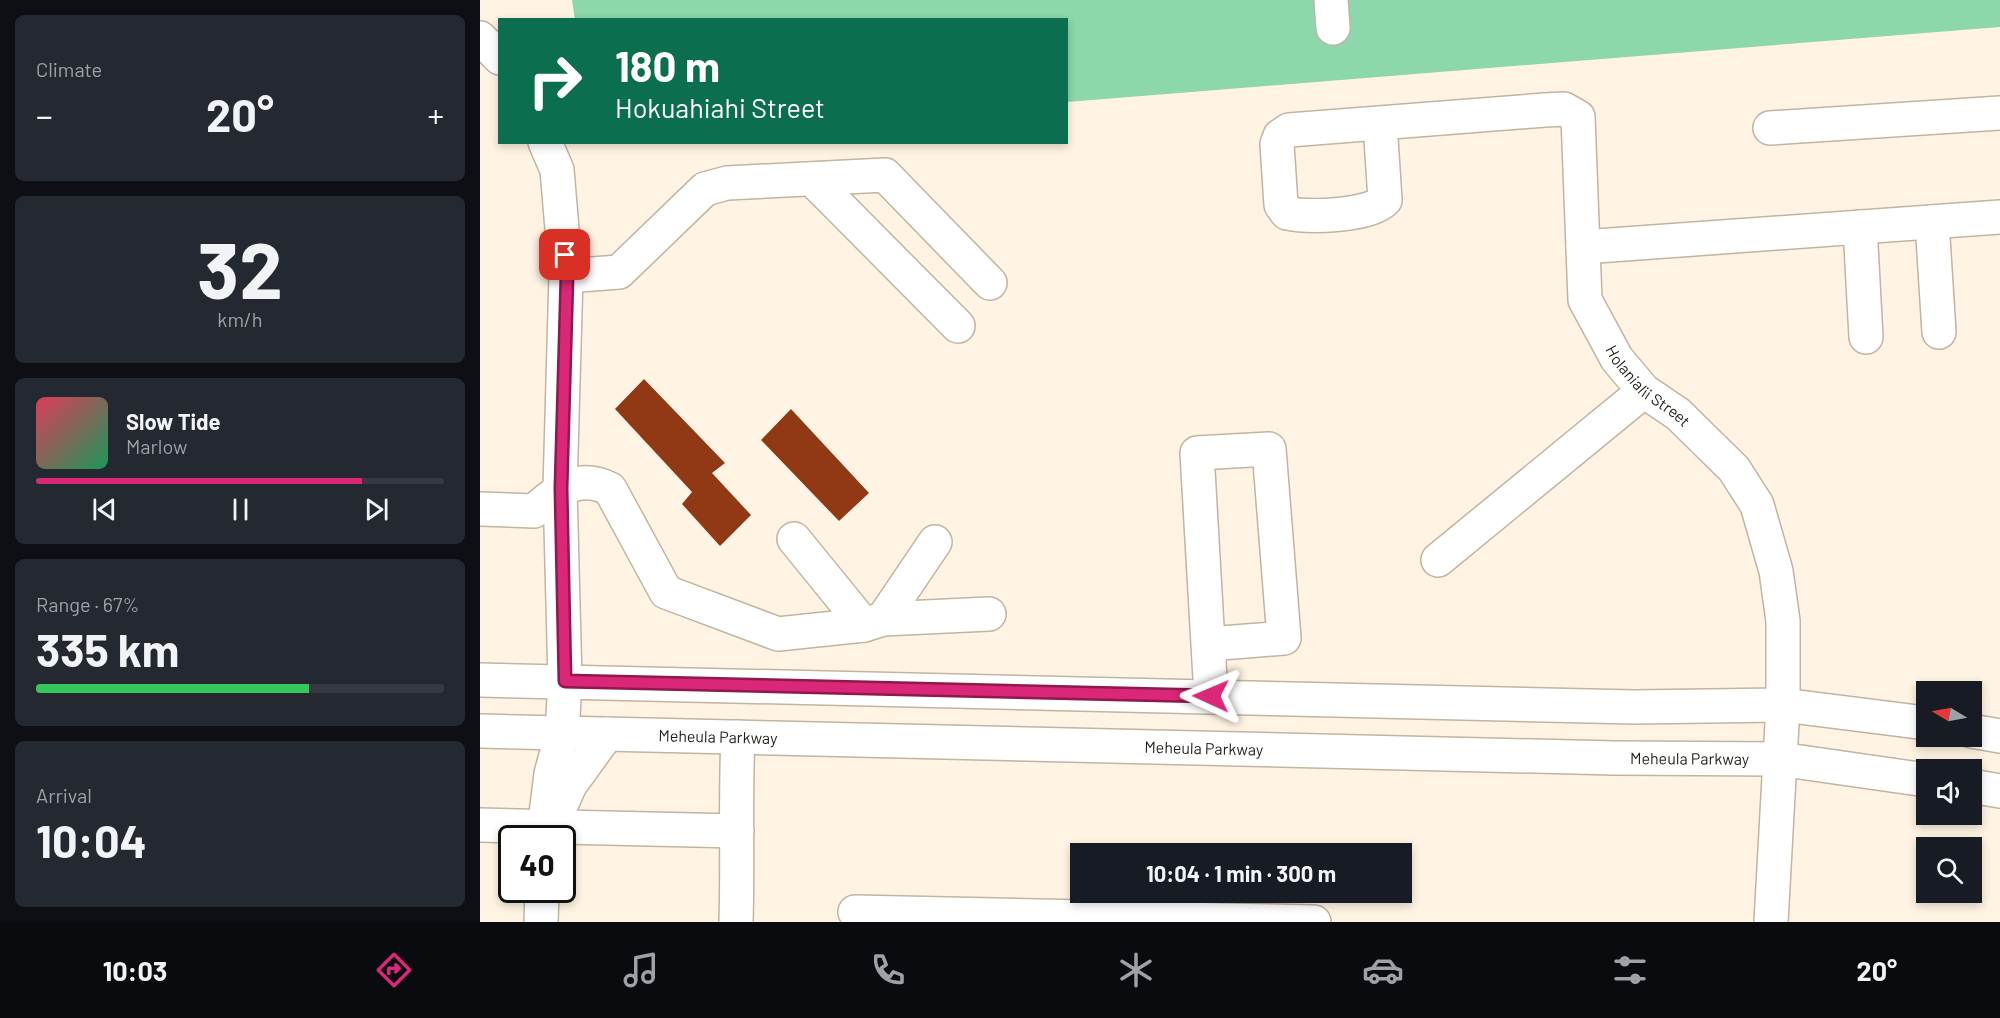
<!DOCTYPE html>
<meta charset="utf-8">
<style>
body{margin:0;font-family:Barlow,sans-serif;background:#242831;color:#f1f3f6;height:100vh;display:flex;flex-direction:column;font-size:22px;white-space:nowrap}
*{box-sizing:border-box;margin:0}
p{font-size:20px;color:#9ea1a6}
.icon{flex:none;width:33px;height:33px;fill:none;stroke:currentColor;stroke-width:2;stroke-linecap:round;stroke-linejoin:round}
.map{position:relative;flex:1;overflow:hidden}
.panel{display:flex;flex-direction:column;gap:15px;padding:15px;background:#0d0f14;width:480px}
.panel>*{flex:none}
.banner{position:absolute;left:18px;top:18px;width:570px;height:126px;border-radius:0px;box-shadow:0 3px 9px #0003;background:#0b6e4f;color:#fff;overflow:hidden}
.needle{width:39px;rotate:280deg}
.controls{position:absolute;left:1436px;top:681px;display:grid;gap:12px}
.controls a{display:grid;place-items:center;width:66px;height:66px;border-radius:0px;background:#171b24;box-shadow:0 3px 9px #0003;font-size:30px}
.speed{position:absolute;left:18px;top:825px;display:flex;gap:12px;font-size:30px;font-weight:700;text-align:center}
.speed>*{display:grid;place-content:center;width:78px;height:78px;border-radius:50%;background:#171b24;box-shadow:0 3px 9px #0003;line-height:1}
.speed .limit{border:3px solid #111;border-radius:9px;background:#fff;color:#111}
.pin{position:absolute;display:grid;place-items:center;width:51px;height:51px;color:#fff;margin:-26px;border-radius:12px;box-shadow:0 3px 9px #0006}
.me{position:absolute;width:66px;margin:-33px;rotate:271deg;stroke-linejoin:round;filter:drop-shadow(0 0 4px #0008)}
.turn{display:flex;align-items:center;gap:21px;height:126px;padding:0 18px;font-size:27px}
.turn .icon{width:78px;height:78px;stroke-width:2.5}
.turn b{display:block;font-size:42px;line-height:51px}
.big{font-size:45px;font-weight:700;line-height:1.1}
.panel .card{flex:1;display:flex;flex-direction:column;justify-content:center;gap:9px;min-width:0;padding:0 21px;border-radius:9px;background:#242831}
.panel .dial{align-items:center;gap:0}
.dial b{font-size:78px;line-height:1}
.song{display:flex;align-items:center;gap:18px}
.cover{width:72px;height:72px;border-radius:9px;background:linear-gradient(135deg,hsl(350 70% 55%),hsl(150 70% 35%))}
.played{height:6px;border-radius:3px;background:linear-gradient(90deg,#db2777 80%,#363941 80%)}
.keys{display:flex;justify-content:space-around;direction:ltr}
.heat{display:flex;justify-content:space-between;align-items:center;font-size:33px;direction:ltr}
.charge{height:9px;border-radius:4px;background:linear-gradient(90deg,#34c759 67%,#363941 0)}
.trip{position:absolute;left:590px;top:843px;width:342px;height:60px;border-radius:0px;background:#171b24;box-shadow:0 3px 9px #0003;font-weight:700;line-height:60px;text-align:center}
.menu{display:flex;height:96px;justify-content:space-around;align-items:center;background:#090b0e;color:#9ea1a6}
.menu .icon{width:42px;height:42px}
.menu .current{color:#db2777}
.menu b{font-size:27px;color:#f1f3f6}
main{display:flex;flex:1;min-height:0}
.map>svg:first-child{display:block}
.green{fill:#8cd7ab}
.building{fill:#913815}
.lines{fill:none;stroke-linecap:round;stroke-linejoin:round}
.minor-casing{stroke:#c1b4a0;stroke-width:36}
.minor{stroke:#fff;stroke-width:33}
.route-casing{stroke:#8e194d;stroke-width:15}
.route{stroke:#db2777;stroke-width:10}
.labels{text-anchor:middle;stroke-width:6;stroke-linejoin:round;paint-order:stroke}
.street-label{font-size:16px;fill:#231e17;stroke:#fff4e3}
</style>
<main>
<section class="panel">
<div class="card"><p>Climate</p>
<div class="heat"><a>−</a><b class="big">20°</b><a>+</a></div>
</div>
<div class="card dial"><b>32</b><p>km/h</p></div>
<div class="card">
<div class="song"><i class="cover"></i><div><b>Slow Tide</b><p>Marlow</p></div></div>
<div class="played"></div>
<div class="keys"><svg class="icon" aria-label="previous" viewBox="0 0 24 24"><path d="M18 5L8 12l10 7zM5 5v14"/></svg><svg class="icon" aria-label="pause" viewBox="0 0 24 24"><path d="M8 5v14M16 5v14"/></svg><svg class="icon" aria-label="next" viewBox="0 0 24 24"><path d="M6 5l10 7-10 7zM19 5v14"/></svg></div>
</div>
<div class="card"><p>Range · 67%</p><b class="big">335 km</b><div class="charge"></div></div>
<div class="card"><p>Arrival</p><b class="big">10:04</b></div>
</section>
<div class="map">
<svg width="1520" height="922" viewBox="0 0 1520 922">
<rect width="100%" height="100%" fill="#fff4e3"/>
<!-- green -->
<path class="green" d="M92 0H1520V27L587 102 586 20H95Z"/>
<!-- building -->
<path class="building" d="M164 379 245 463 232 473 271 515 240 546 202 504 212 492 135 409Z
M311 409 389 493 359 521 281 440Z"/>
<g class="lines">
<!-- minor casing -->
<g class="minor-casing">
<g id="minor">
<path d="M851 0 853 28"/>
<path d="M0 38 20 58"/>
<path id="s1" d="M900 123 905 200C890 216 829 218 807 213L801 205 797 144 800 136 809 130 1065 110 1084 109 1098 117 1105 300 1137 359 1164 391 1198 414 1254 469 1277 505 1296 571 1303 621V705L1291 922"/>
<path d="M1290 128 1520 113"/>
<path d="M332 179 478 326"/>
<path d="M1452 222 1459 332"/>
<path d="M1380 227 1386 337"/>
<path d="M1103 247 1520 217"/>
<path d="M86 276 139 272 225 189 247 183 405 175 510 283"/>
<path d="M0 509 54 511C78 490 98 473 130 489L186 592 298 634 384 625 403 619 509 614"/>
<path d="M314 539 384 625"/>
<path d="M958 560 1164 391"/>
<path d="M403 619 455 542"/>
<path d="M728 644 804 638 789 449 717 453 731 696"/>
<path d="M0 680 1154 707 1303 705 1446 723"/>
<path id="s2" d="M0 731 1134 758 1300 759 1446 780"/>
<path d="M1491 731 1520 736"/>
<path d="M1491 786 1520 791"/>
<path d="M71 816 78 812 90 785 127 734"/>
<path d="M0 825 257 831"/>
<path d="M63 838 71 774 82 733 85 681 80 488 86 276 77 170 65 142"/>
<path d="M375 912 834 922"/>
<path d="M61 922 62 890"/>
<path d="M256 922C258 860 255 799 258 737"/>
</g>
</g>
<!-- minor -->
<use href="#minor" class="minor"/>
</g>
<g class="lines">
<!-- route casing -->
<g class="route-casing">
<path id="route" d="M85 255 87 276 81 488 85 681 731 696"/>
</g>
<!-- route -->
<use href="#route" class="route"/>
</g>
<g class="labels">
<!-- street labels -->
<g class="street-label">
<text dy="6" stroke="none"><textPath href="#s1" startOffset="852">Holanialii Street</textPath></text>
<text dy="6" stroke="none"><textPath href="#s2" startOffset="238">Meheula Parkway</textPath></text>
<text dy="6" stroke="none"><textPath href="#s2" startOffset="724">Meheula Parkway</textPath></text>
<text dy="6" stroke="none"><textPath href="#s2" startOffset="1210">Meheula Parkway</textPath></text>
</g>
</g>
</svg>
<div class="controls">
<a><svg class="needle" viewBox="-14 -14 28 28"><path d="M0-13l5 13h-10z" fill="#e53935"/><path d="M0 13l5-13h-10z" fill="#9ea1a6"/></svg></a>
<a><svg class="icon" aria-label="sound" viewBox="0 0 24 24"><path d="M4 9h4l5-4v14l-5-4H4zM17 9q2 3 0 6"/></svg></a>
<a><svg class="icon" aria-label="search" viewBox="0 0 24 24"><circle cx="10" cy="10" r="6"/><path d="M15 15l6 6"/></svg></a>
</div>
<div class="speed"><div class="limit">40</div></div>
<div class="pin" style="left:85px;top:255px;background:#d93025"><svg class="icon" aria-label="arrive" viewBox="0 0 24 24"><path d="M6 21V4h12l-3 4 3 4H6"/></svg></div>
<svg class="me" style="left:731px;top:696px" viewBox="-20 -20 40 40"><path d="M0-17L14 15 0 8-14 15z" fill="#db2777" stroke="#fff" stroke-width="4"/></svg>
<div class="trip">10:04 · 1 min · 300 m</div>
<div class="banner">
<div class="turn"><svg class="icon" aria-label="right" viewBox="0 0 24 24"><path d="M7 20v-9h11M14 6l5 5-5 5"/></svg><div><b>180 m</b>Hokuahiahi Street</div></div>
</div>
</div>
</main>
<nav class="menu">
<b>10:03</b>
<svg class="icon current" aria-label="directions" viewBox="0 0 24 24"><path d="M12 3l9 9-9 9-9-9zM9 14v-3h6M13 9l2 2-2 2"/></svg>
<svg class="icon" aria-label="music" viewBox="0 0 24 24"><path d="M9 18V5l10-2v13"/><circle cx="6" cy="18" r="3"/><circle cx="16" cy="16" r="3"/></svg>
<svg class="icon" aria-label="phone" viewBox="0 0 24 24"><path d="M5 4h4l2 5-3 2q2 4 5 5l2-3 5 2v4C11 20 4 13 5 4z"/></svg>
<svg class="icon" aria-label="climate" viewBox="0 0 24 24"><path d="M12 3v18M4 7l16 10M4 17L20 7"/></svg>
<svg class="icon" aria-label="car" viewBox="0 0 24 24"><path d="M5 17H2v-5l4-1 3-4h7l3 4 3 1v5h-3M9 17h6M6 11h13"/><circle cx="7" cy="17" r="2"/><circle cx="17" cy="17" r="2"/></svg>
<svg class="icon" aria-label="filters" viewBox="0 0 24 24"><path d="M4 7h16M4 17h16"/><circle cx="9" cy="7" r="2"/><circle cx="15" cy="17" r="2"/></svg>
<b>20°</b>
</nav>
